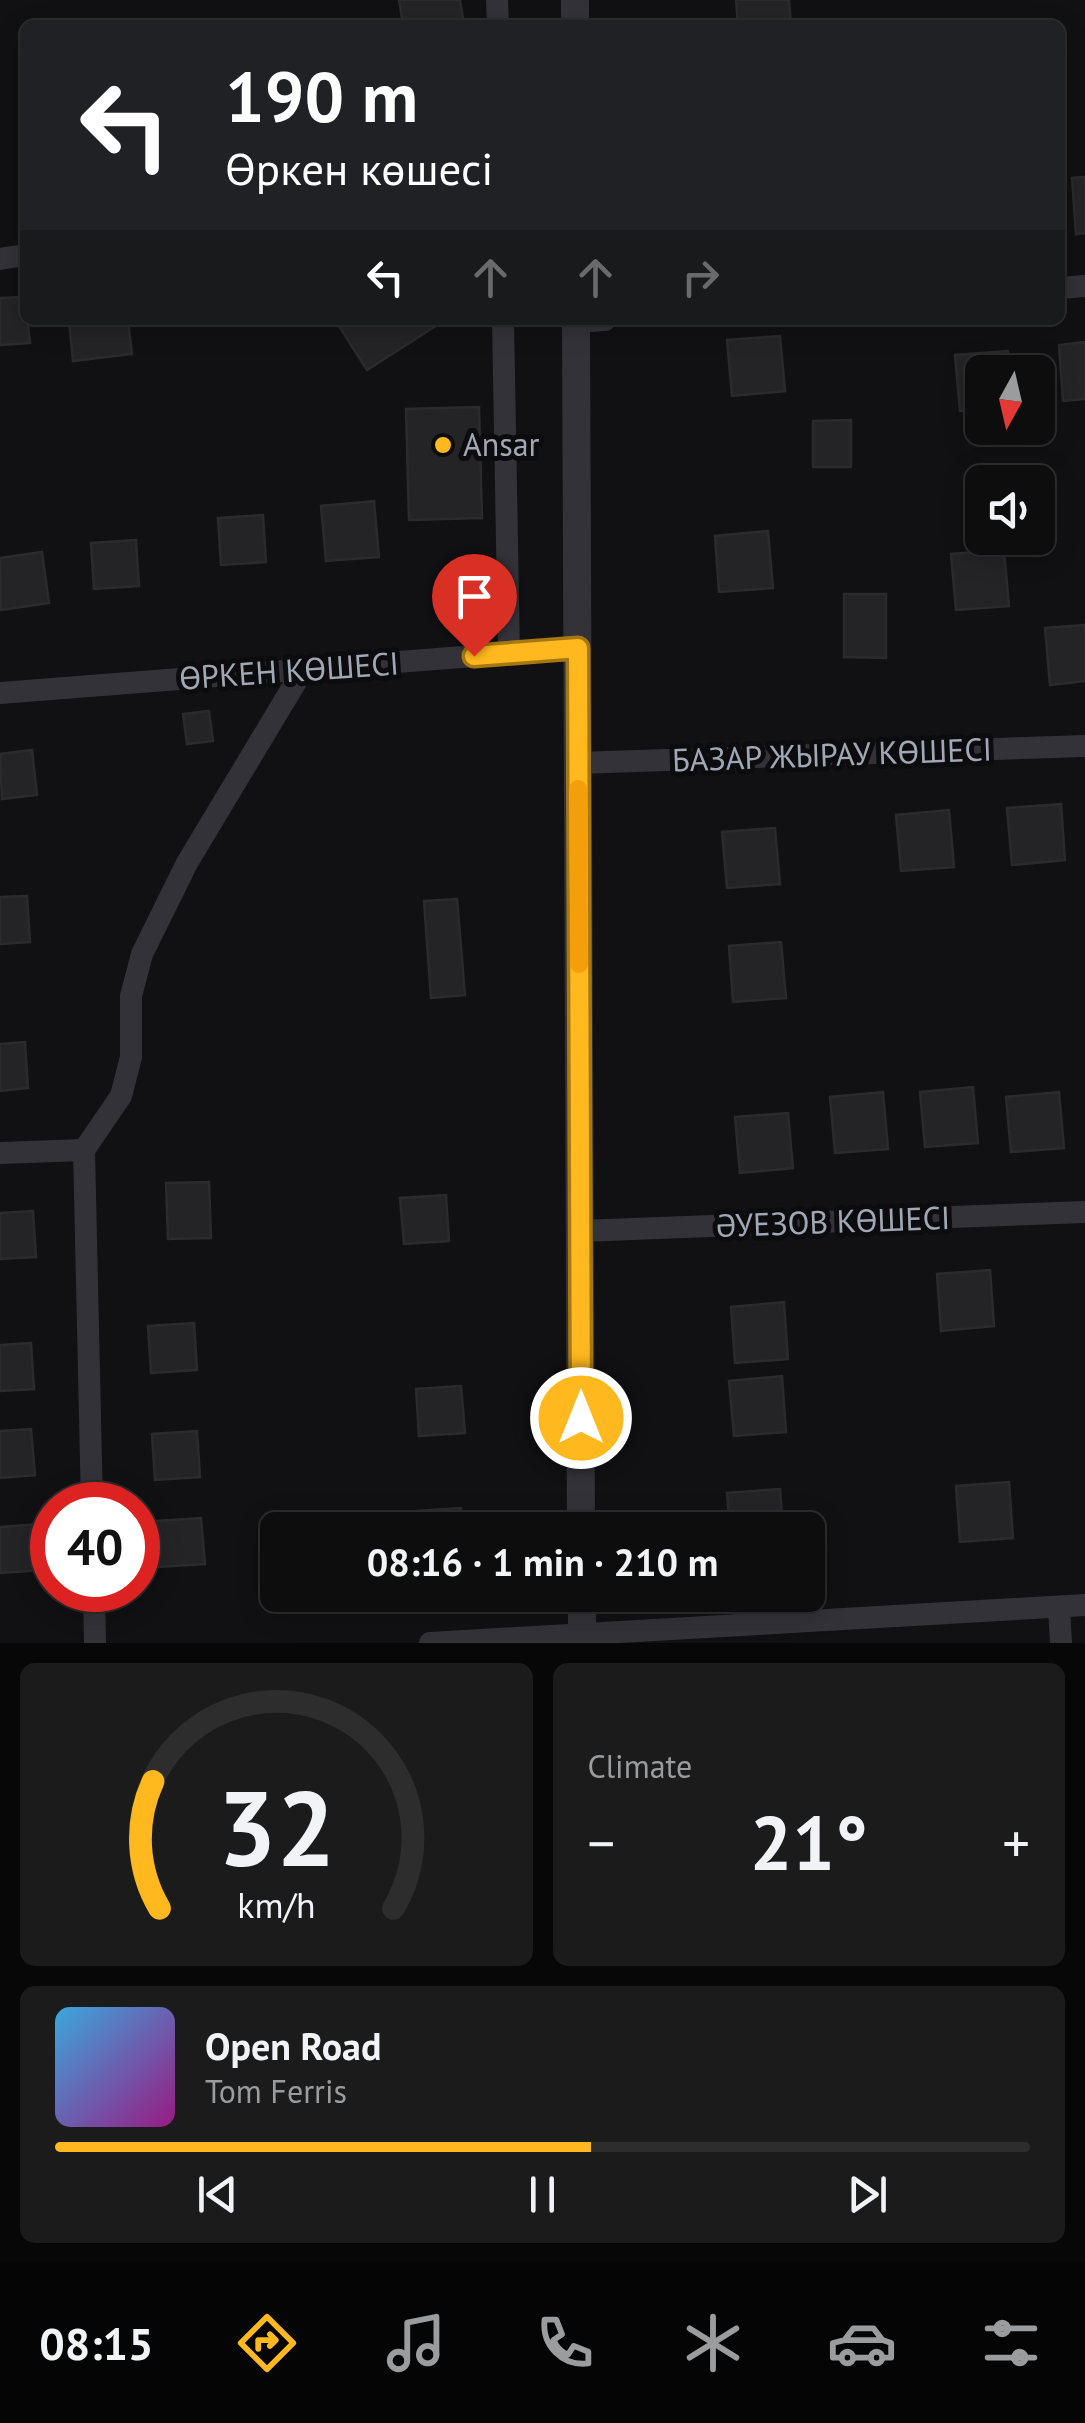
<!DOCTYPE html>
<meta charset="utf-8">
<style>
body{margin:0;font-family:"PT Sans",sans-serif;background:#1b1b1c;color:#f1f3f6;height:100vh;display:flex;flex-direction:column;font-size:38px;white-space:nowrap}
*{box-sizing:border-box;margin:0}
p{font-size:32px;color:#9a9c9e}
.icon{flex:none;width:55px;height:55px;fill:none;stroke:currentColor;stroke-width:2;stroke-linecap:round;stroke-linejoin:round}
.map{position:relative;height:1643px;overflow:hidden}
.side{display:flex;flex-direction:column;gap:20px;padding:20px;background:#070708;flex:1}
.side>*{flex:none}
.guide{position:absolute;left:20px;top:20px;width:1045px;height:305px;border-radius:15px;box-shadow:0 5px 25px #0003,0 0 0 2px #2d2d2e;background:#202124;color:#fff;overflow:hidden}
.needle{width:65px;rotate:188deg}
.controls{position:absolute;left:965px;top:355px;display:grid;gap:20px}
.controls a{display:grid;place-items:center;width:90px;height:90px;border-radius:15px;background:#0d0d0e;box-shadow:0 5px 25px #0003,0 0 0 2px #2d2d2e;font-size:50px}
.speed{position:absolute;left:30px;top:1482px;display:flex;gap:20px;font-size:50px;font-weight:700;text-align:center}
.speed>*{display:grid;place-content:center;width:130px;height:130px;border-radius:50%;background:#0d0d0e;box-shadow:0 5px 25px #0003,0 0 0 2px #2d2d2e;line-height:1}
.speed .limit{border:15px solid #d22;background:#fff;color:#111}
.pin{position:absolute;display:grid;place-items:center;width:85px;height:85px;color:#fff;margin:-102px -42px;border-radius:50% 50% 50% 0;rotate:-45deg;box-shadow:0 0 10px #0007}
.pin .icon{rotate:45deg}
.me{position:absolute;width:110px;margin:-55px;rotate:0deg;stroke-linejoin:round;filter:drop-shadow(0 0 8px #0008)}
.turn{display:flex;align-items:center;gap:35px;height:210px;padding:0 40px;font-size:45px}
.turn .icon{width:130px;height:130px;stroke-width:2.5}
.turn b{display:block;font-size:70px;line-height:85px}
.lanes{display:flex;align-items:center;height:95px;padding:0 40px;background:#0003;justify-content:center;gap:50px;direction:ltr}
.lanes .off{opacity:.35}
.big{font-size:75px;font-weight:800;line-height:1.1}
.side .tile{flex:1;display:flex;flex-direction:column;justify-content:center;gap:15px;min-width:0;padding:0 35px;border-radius:15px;background:#1b1b1c}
.side .dial{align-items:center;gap:0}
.dial svg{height:260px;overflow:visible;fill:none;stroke:#2d2d2e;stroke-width:7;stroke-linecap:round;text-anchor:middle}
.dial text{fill:#f1f3f6;stroke:none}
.song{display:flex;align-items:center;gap:30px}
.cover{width:120px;height:120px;border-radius:15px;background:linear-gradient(135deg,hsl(200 70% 55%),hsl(310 70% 35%))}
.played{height:10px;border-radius:5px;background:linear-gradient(90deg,#ffb81d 55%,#2d2d2e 55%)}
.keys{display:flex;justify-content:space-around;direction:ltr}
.heat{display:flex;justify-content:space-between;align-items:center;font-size:55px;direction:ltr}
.side .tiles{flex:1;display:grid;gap:20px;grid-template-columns:1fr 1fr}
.tile:last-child{grid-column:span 2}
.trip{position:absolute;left:260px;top:1512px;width:565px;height:100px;border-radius:15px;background:#0d0d0e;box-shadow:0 5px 25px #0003,0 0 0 2px #2d2d2e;font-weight:800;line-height:100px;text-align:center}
.tab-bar{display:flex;height:160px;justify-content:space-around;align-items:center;background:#050506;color:#9a9c9e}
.tab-bar .icon{width:70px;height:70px}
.tab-bar .selected{color:#ffb81d}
.tab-bar b{font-size:45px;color:#f1f3f6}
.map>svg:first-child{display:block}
.building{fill:#242427;stroke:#2b2b2f;stroke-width:2.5}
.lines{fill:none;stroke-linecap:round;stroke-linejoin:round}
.minor{stroke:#323238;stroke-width:22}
.tertiary{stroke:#323238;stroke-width:28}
.route-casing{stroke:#a67813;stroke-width:25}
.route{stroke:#ffb81d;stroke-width:18}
.slow{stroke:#f59e0b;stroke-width:18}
.poi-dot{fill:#ffb81d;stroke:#0c0c0e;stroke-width:4}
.labels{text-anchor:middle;stroke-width:10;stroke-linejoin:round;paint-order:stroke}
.poi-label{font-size:32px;fill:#a1a7b4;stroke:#0c0c0e;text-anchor:start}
.street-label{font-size:32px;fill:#a1a7b4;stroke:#0c0c0e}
</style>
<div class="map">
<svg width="1085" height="1643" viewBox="0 0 1085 1643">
<rect width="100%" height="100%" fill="#111113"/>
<!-- building -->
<path class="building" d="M399 0H460L464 25H403Z
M736 0H789L791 25H738Z
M1085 177V233L1076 234 1072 178Z
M25 297 30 343 0 345V298Z
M69 320H128L132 354 73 361Z
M342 320H436L439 324 367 370 337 323Z
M780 336 785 391 732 396 727 340Z
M1085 342V399L1063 401 1059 345Z
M1008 351 1010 372H982V410L960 411 955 355Z
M479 407 482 518 409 520 406 409Z
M851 420V467H813V421Z
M374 501 379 557 326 561 321 506Z
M263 515 266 562 221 565 218 518Z
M768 531 773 588 719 592 715 536Z
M136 540 139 586 94 589 91 543Z
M1004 550 1009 606 956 610 951 554Z
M42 552 49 603 1 610 0 558Z
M844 594H886V658L844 657Z
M1085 625V681L1050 685 1045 628Z
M209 711 213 741 187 744 183 714Z
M32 750 37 795 2 799 0 754Z
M1061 804 1065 860 1012 865 1007 808Z
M949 810 954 867 901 871 896 815Z
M775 828 780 884 727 888 722 832Z
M27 896 30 942 0 944V897Z
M457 899 465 995 431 998 424 901Z
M781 942 786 998 733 1002 729 946Z
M25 1042 28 1088 0 1091V1044Z
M973 1087 978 1143 925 1147 920 1092Z
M883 1092 888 1149 835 1153 830 1097Z
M1059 1092 1064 1148 1011 1152 1006 1097Z
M788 1113 793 1168 740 1173 735 1117Z
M209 1182 211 1238 168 1239 166 1183Z
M446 1195 449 1241 404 1244 400 1198Z
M33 1211 36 1257 0 1259V1213Z
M990 1270 994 1326 941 1331 937 1274Z
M784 1302 788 1359 735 1363 731 1307Z
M194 1323 197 1370 151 1373 148 1326Z
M31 1343 34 1389 0 1391V1345Z
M782 1376 786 1432 734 1436 729 1381Z
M461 1386 465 1433 419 1436 416 1389Z
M31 1429 35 1475 0 1478V1431Z
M197 1431 200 1477 155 1480 152 1434Z
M1009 1482 1013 1538 960 1542 956 1486Z
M780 1489 783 1530H730L727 1493Z
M461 1508 462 1530H417L416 1511Z
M201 1518 205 1564 159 1567 156 1521Z
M40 1524 43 1570 0 1573V1527Z"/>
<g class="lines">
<!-- minor -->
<path class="minor" d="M497 0 498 25
M0 259 25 255
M1060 288 1085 286
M503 320 509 654
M576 322 605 320
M0 693 578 648
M578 763 1085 746
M0 1153 84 1150
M580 1231 1085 1212
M92 1505 84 1150 121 1096 131 1057V996L142 954 187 863 303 670
M94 1590 95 1643
M1059 1607 1061 1643
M430 1643 1085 1605"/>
<!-- tertiary -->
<path class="tertiary" d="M575 0V25
M576 320 581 1530
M582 1595V1643"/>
</g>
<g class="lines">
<!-- route casing -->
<g class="route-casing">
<path id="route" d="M474 656 578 648 581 1418"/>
</g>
<!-- route -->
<use href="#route" class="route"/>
<!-- slow -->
<path class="slow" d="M578 789 579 964"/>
</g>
<!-- markers -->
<circle class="poi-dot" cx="443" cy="445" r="10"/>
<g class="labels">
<!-- poi labels -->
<g class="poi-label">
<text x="463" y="456">Ansar</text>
</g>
<!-- street labels -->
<g class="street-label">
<text transform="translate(289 671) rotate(-4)" y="11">ӨРКЕН КӨШЕСІ</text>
<text transform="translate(832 755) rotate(-2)" y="11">БАЗАР ЖЫРАУ КӨШЕСІ</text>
<text transform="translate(833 1222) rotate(-2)" y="11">ӘУЕЗОВ КӨШЕСІ</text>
</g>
</g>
</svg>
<div class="controls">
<a><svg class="needle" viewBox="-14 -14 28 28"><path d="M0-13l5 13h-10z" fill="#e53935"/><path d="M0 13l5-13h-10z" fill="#9a9c9e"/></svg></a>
<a><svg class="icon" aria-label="sound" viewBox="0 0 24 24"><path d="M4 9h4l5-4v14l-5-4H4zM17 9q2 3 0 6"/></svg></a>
</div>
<div class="speed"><div class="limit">40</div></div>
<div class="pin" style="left:474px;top:656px;background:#d93025"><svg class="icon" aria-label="arrive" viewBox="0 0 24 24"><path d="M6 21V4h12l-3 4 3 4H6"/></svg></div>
<svg class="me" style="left:581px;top:1418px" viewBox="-20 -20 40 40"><circle r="17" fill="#ffb81d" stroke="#fff" stroke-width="3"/><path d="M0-11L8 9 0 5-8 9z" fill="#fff"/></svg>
<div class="trip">08:16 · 1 min · 210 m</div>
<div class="guide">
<div class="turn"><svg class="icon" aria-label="left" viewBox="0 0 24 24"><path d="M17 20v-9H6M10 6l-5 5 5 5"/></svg><div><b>190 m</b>Өркен көшесі</div></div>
<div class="lanes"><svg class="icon" aria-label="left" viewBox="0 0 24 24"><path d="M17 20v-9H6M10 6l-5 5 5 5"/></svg><svg class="icon off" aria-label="ahead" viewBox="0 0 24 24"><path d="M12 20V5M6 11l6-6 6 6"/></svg><svg class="icon off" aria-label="ahead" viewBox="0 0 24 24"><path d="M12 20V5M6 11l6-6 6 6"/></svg><svg class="icon off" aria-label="right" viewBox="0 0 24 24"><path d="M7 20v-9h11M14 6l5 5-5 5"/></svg></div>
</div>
</div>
<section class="side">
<div class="tiles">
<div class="tile dial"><svg viewBox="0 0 100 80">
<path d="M14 69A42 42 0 1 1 86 69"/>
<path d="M14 69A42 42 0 0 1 12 30" stroke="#ffb81d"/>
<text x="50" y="56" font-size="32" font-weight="700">32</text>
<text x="50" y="72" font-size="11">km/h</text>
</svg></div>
<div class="tile"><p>Climate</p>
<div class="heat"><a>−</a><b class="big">21°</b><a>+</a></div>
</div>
<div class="tile">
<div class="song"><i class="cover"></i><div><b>Open Road</b><p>Tom Ferris</p></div></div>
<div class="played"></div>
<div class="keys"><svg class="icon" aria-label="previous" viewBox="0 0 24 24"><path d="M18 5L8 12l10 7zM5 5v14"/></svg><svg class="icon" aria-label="pause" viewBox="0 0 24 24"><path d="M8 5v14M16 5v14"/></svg><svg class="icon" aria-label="next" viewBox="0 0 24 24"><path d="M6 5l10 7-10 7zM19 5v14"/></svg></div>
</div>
</div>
</section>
<nav class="tab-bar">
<b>08:15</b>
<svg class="icon selected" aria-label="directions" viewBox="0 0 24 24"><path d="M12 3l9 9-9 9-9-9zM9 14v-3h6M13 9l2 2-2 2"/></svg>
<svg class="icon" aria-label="music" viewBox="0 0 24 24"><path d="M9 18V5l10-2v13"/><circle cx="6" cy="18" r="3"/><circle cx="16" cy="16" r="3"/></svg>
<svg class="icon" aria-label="phone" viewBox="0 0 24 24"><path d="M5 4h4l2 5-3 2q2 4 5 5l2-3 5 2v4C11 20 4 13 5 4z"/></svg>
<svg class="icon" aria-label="climate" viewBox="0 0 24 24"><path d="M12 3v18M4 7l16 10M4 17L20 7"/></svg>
<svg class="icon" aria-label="car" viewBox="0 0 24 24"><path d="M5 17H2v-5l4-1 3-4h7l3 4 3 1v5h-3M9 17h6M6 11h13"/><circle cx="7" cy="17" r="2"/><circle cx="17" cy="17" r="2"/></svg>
<svg class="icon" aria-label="filters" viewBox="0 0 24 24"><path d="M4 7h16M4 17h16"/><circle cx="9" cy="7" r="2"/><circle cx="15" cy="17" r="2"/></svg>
</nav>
